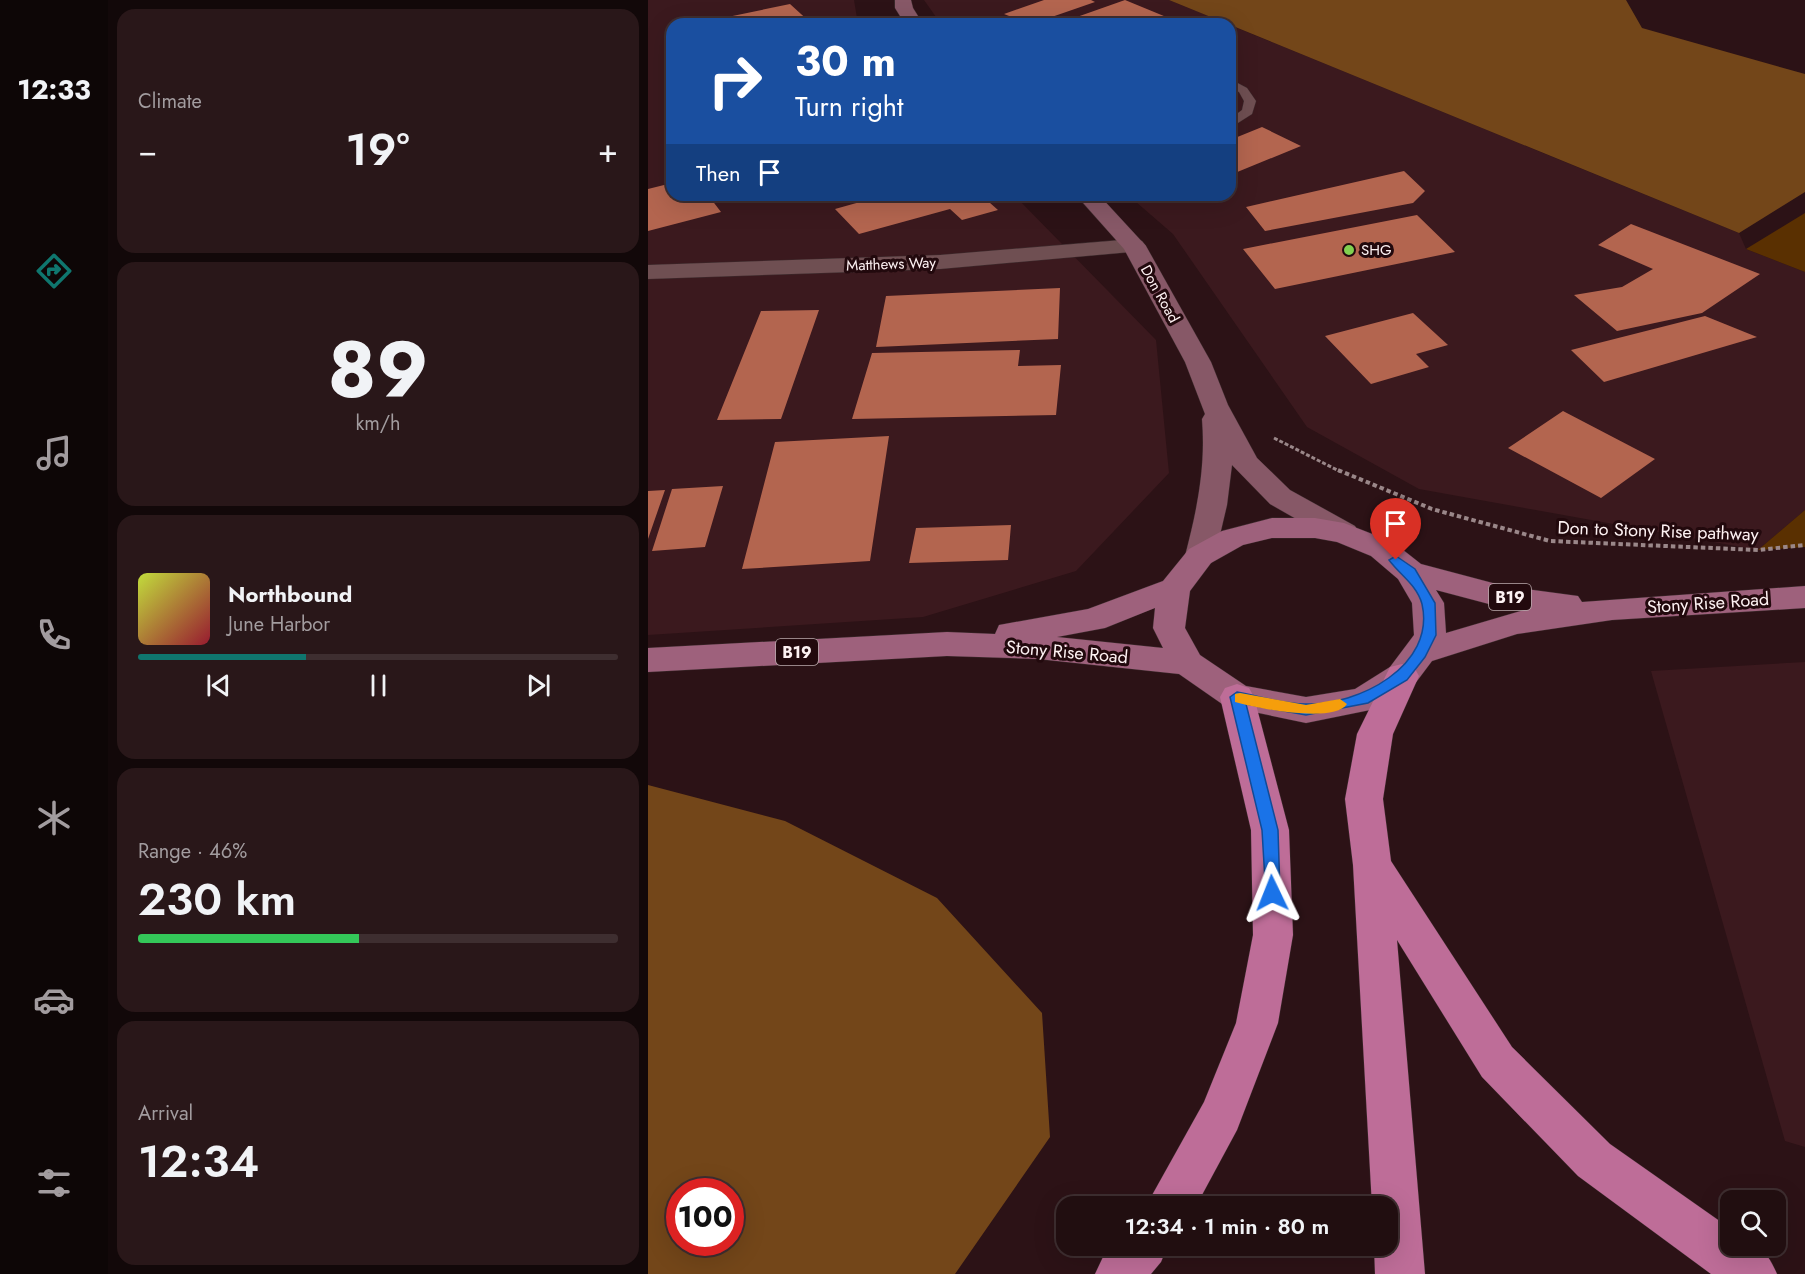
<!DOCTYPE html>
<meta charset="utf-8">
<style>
body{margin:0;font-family:Jost,sans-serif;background:#291719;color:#f1f3f6;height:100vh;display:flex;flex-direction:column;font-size:22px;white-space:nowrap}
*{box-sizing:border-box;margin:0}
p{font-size:20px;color:#a29c9f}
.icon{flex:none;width:33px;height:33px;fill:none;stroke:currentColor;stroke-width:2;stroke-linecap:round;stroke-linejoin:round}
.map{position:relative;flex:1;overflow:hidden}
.panel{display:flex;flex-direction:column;gap:9px;padding:9px;background:#120809;width:540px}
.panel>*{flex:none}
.banner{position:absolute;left:18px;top:18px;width:570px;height:183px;border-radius:18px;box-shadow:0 6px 24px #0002,0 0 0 2px #3e2e30;background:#1a4fa0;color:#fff;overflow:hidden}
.tools{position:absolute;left:1072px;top:1190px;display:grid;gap:12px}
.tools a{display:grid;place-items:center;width:66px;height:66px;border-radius:12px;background:#210e10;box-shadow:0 6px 24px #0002,0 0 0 2px #3e2e30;font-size:30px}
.speed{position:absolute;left:18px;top:1178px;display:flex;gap:12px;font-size:30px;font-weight:700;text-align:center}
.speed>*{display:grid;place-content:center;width:78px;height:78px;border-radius:50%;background:#210e10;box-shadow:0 6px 24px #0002,0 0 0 2px #3e2e30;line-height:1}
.speed .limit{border:9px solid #d22;background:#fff;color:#111}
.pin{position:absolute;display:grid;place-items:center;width:51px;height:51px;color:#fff;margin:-62px -26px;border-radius:50% 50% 50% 0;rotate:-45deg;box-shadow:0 0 6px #0007}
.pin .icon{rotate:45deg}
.me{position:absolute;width:66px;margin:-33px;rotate:358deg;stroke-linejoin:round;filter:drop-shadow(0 0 4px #0008)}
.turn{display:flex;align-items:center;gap:21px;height:126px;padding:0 30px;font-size:27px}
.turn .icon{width:78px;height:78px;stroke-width:2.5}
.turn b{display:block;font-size:42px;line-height:51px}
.then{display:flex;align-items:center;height:57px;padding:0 30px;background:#0003;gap:12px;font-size:22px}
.big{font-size:45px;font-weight:600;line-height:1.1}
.panel .tile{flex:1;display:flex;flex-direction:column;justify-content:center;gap:9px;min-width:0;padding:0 21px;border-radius:18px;background:#291719}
.panel .dial{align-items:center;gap:0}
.dial b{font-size:78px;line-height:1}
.song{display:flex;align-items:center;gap:18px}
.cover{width:72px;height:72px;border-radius:9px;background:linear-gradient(135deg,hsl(70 70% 55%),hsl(350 70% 35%))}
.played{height:6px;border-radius:3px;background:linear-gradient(90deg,#0f766e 35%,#3e2e30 35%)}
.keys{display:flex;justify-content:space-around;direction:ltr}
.heat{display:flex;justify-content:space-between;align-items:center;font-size:33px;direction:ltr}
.charge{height:9px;border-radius:4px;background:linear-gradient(90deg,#34c759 46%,#3e2e30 0)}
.trip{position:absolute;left:408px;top:1196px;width:342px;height:60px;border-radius:18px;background:#210e10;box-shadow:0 6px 24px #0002,0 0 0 2px #3e2e30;font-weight:600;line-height:60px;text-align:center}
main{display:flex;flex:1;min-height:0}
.tabs{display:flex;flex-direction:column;width:108px;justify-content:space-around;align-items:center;background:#0d0606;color:#a29c9f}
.tabs .icon{width:42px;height:42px}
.tabs .active{color:#0f766e}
.tabs b{font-size:27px;color:#f1f3f6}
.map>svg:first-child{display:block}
.built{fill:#3b191e}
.green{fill:#5a3001}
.forest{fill:#734619;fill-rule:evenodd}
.building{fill:#b3654f}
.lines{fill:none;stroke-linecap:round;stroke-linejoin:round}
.service-casing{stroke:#3d2c2e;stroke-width:1}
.minor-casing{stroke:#3d2c2e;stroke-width:1}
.secondary-casing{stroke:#3d2c2e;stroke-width:1}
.primary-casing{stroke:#3d2c2e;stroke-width:1}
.motorway-casing{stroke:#3d2c2e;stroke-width:1}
.path-far1{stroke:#9a8789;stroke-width:3;stroke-dasharray:4 2;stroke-linecap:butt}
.path{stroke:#9a8789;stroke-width:4;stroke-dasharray:4.5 3;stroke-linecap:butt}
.service{fill:#6f4f52;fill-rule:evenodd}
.minor{fill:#6f4f52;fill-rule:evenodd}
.secondary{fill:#875867;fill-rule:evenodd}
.primary{fill:#9e617c;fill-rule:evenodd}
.motorway{fill:#be6d98;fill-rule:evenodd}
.route{fill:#1a73e8;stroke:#114b97;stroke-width:1.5}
.slow{fill:#f59e0b}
.poi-dot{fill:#81d050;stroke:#22090d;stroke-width:2}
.labels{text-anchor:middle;stroke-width:6;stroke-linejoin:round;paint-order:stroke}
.far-poi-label{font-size:15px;fill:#fdf1f2;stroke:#22090d;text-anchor:start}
.far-street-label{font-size:15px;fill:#fdf1f2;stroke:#22090d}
.shield{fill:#22090d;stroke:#bbabad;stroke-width:1.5}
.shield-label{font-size:16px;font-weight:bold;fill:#fdf1f2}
.street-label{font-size:18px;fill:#fdf1f2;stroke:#22090d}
</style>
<main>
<nav class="tabs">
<b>12:33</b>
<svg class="icon active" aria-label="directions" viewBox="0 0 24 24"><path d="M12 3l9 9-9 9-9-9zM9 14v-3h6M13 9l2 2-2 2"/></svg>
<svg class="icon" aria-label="music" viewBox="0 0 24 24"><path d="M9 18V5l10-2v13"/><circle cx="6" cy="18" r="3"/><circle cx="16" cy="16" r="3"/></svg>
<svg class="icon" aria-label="phone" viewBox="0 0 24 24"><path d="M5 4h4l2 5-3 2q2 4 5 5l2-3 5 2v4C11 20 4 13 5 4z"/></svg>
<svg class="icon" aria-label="climate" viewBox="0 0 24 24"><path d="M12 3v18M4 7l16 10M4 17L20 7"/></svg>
<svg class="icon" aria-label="car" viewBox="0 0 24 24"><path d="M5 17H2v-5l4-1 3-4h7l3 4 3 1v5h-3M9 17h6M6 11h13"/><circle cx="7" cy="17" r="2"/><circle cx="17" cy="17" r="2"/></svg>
<svg class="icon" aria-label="filters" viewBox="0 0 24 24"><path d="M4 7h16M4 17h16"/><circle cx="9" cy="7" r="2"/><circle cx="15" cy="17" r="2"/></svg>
</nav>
<section class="panel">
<div class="tile"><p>Climate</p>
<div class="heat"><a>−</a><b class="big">19°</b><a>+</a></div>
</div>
<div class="tile dial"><b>89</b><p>km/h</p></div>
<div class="tile">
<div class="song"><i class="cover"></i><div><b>Northbound</b><p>June Harbor</p></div></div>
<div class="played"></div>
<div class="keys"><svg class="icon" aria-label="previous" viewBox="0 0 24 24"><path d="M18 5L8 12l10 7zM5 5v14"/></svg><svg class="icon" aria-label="pause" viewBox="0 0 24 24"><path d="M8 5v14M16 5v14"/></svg><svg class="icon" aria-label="next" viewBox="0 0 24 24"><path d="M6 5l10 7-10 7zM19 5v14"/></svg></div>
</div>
<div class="tile"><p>Range · 46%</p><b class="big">230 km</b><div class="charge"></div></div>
<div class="tile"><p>Arrival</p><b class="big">12:34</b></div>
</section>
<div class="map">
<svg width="1157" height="1274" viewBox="0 0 1157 1274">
<rect width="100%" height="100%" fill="#2c1216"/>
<!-- built -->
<path class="built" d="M0 0H206L210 24H24V195H366L508 340 521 473 428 571 275 617 0 635Z
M276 0H521L580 24H293Z
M582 25 1091 233 1098 249 1157 272V510L1110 550 771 489 659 427 525 234 480 195H582Z
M1157 662V1147L1137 1141 1003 671Z"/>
<!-- green -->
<path class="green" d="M1157 213V272L1098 249Z
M1157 510V547L1110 550Z"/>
<!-- forest -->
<path class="forest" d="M521 0H978L994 28 1157 74V192L1091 233Z
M0 785 137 821 289 898 394 1013 402 1137 307 1274H0ZM32 1191H82V1242H32Z"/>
<!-- building -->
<path class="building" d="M396 0H443L447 2 395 20 400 22 394 24H381L356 14Z
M477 0 528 21 520 24H409Z
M142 4 164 24H75L70 19Z
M614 127 653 146 582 175V140Z
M756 171 777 191 765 203 617 231 598 207Z
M24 183V195H60L73 212 0 231V189Z
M237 195H333L350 210 314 220 302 209 211 234 187 209Z
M769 215 807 252 627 289 595 249Z
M983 224 1112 274 1054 313 969 331 926 295 974 287 1005 269 950 245Z
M412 288 410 339 228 347 238 296Z
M171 310 133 419 69 420 113 311Z
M765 313 800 345 768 354 781 367 723 384 677 336Z
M1057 316 1109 337 956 382 923 350Z
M372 350 370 366 413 365 408 415 204 419 224 353Z
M915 411 1007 459 953 498 860 448Z
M241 436 222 561 94 569 127 442Z
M75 486 57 547 4 551 24 489Z
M17 490 0 539V491Z
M363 525 360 560 261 563 268 528Z"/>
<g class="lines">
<!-- service casing -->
<g class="service-casing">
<path id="service" d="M582 79 599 88 608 101 604 114 582 128V119L594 110 596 101 591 92 582 87Z"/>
</g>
<!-- minor casing -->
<g class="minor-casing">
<path id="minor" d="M486 239 494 241 498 246 494 251 292 269 0 279V265L292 255Z"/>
</g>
<!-- secondary casing -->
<g class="secondary-casing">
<path id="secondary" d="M247 0H263L265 8 275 24H257L247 8Z
M428 195H451L498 246 563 362 580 405 609 458 642 490 707 526 711 533 707 540 696 543 685 540 622 504 584 465 579 505 567 556 563 563 552 566 541 563 537 556C549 510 558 467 554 419L557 414 537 362 476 249Z"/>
</g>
<!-- primary casing -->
<g class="primary-casing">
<path id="primary" d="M624 518H667L696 523 745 542 773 564 856 586 930 596 934 602 1157 586V608L964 620 869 634 784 661 766 685 727 709 658 723 577 706 531 674 390 659 299 656 0 672V648L299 632 347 634 351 625 440 609 515 581 541 549 574 531ZM624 538H667L689 542 723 556 750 579 764 603 766 635 742 667 707 689 658 697 598 686 552 655 537 628 542 591 563 563 595 545ZM788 590 856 608 876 610 798 633 796 603ZM507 608 505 628 515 648 409 637 457 628Z"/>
</g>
<!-- motorway casing -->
<g class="motorway-casing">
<path id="motorway" d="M754 664 766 667 771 676 745 734 735 799 743 861 864 1047 962 1144 1083 1229V1245C1110 1245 1118 1248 1129 1274H1063L930 1176 834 1077 749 940 777 1274H727L726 1245H740V1206H724L705 865 697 799 709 734 742 667Z
M589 684 601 688 606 697 641 830 645 935 630 1023 589 1130 548 1206H498L556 1102 588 1023 605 935 603 830 572 697 577 688Z
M464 1245H520L513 1262 503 1274H447L455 1257Z"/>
</g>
<!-- path-far1 -->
<path class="path-far1" d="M626 438 693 472"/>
<!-- path -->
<path class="path" d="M690 470 784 509 902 541 1110 550 1157 545"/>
<!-- service -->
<use href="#service" class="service"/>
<!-- minor -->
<use href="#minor" class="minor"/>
<!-- secondary -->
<use href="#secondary" class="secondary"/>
<!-- primary -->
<use href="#primary" class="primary"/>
<!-- motorway -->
<use href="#motorway" class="motorway"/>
</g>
<!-- route -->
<path class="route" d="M748 556 767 569 787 603 788 635 777 657 759 680 720 703 658 715 598 704 630 830 632 893 630 898H618L614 830 582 697 589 692C611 696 635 704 657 704 710 706 788 666 774 604 769 585 752 575 741 560Z"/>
<!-- slow -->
<path class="slow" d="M592 693 658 705 692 699 699 704C686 724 608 708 587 702V694Z"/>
<!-- markers -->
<circle class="poi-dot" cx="701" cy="250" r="6"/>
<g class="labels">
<!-- far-poi labels -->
<g class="far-poi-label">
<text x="713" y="255">SHG</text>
</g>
<!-- far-street labels -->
<g class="far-street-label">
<text transform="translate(243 264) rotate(-2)" y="5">Matthews Way</text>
<text transform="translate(512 294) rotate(61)" y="5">Don Road</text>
</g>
<!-- shield labels -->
<g class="shield">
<rect x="841" y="584" width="42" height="26" rx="4.5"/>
<rect x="128" y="639" width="42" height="26" rx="4.5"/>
</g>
<g class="shield-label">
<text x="862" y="603">B19</text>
<text x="149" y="658">B19</text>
</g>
<!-- street labels -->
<g class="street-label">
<text transform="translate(1010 531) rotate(2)" y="6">Don to Stony Rise pathway</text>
<text transform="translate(1060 603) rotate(-4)" y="6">Stony Rise Road</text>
<text transform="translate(419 652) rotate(5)" y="6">Stony Rise Road</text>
</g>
</g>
</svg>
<div class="tools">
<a><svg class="icon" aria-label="search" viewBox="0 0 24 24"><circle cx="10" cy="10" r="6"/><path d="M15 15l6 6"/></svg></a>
</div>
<div class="speed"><div class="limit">100</div></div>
<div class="pin" style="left:748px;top:560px;background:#d93025"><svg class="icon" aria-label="arrive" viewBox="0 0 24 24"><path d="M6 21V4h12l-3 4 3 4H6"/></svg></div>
<svg class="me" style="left:624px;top:893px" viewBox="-20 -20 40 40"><path d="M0-17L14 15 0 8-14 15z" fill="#1a73e8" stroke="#fff" stroke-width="4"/></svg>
<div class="trip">12:34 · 1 min · 80 m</div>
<div class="banner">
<div class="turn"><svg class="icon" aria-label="right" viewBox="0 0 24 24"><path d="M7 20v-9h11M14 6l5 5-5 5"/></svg><div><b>30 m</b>Turn right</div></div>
<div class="then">Then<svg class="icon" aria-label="arrive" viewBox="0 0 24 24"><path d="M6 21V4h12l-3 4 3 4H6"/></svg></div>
</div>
</div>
</main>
